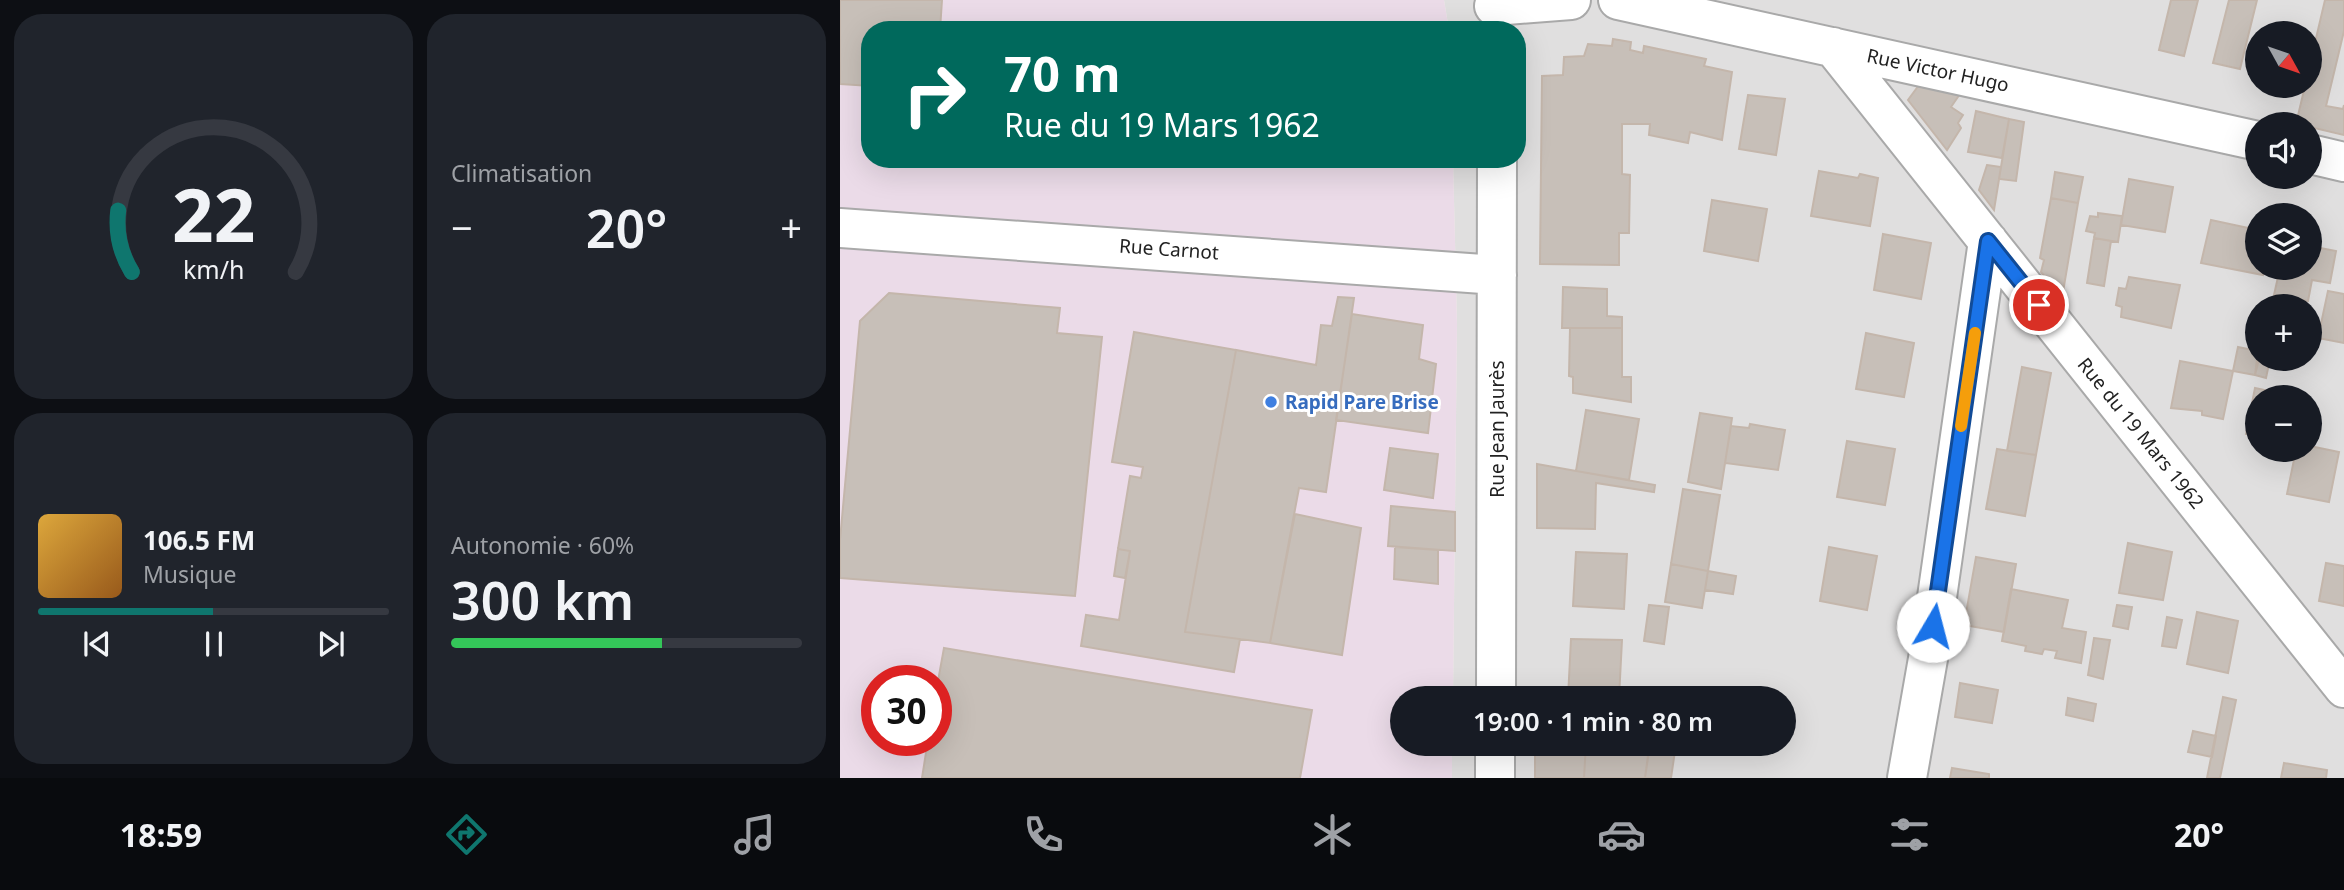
<!DOCTYPE html>
<html lang="fr">
<meta charset="utf-8">
<style>
body{margin:0;font-family:"Noto Sans",sans-serif;background:#20242c;color:#f1f3f6;height:100vh;display:flex;flex-direction:column;font-size:26px;white-space:nowrap}
*{box-sizing:border-box;margin:0}
p{font-size:23px;color:#9ea1a6}
.icon{flex:none;width:38px;height:38px;fill:none;stroke:currentColor;stroke-width:2;stroke-linecap:round;stroke-linejoin:round}
.map{position:relative;flex:1;overflow:hidden}
.side{display:flex;flex-direction:column;gap:14px;padding:14px;background:#0d0f14;width:840px}
.side>*{flex:none}
.guide{position:absolute;left:21px;top:21px;width:665px;height:147px;border-radius:28px;box-shadow:0 7px 28px #0002;background:#00695c;color:#fff;overflow:hidden}
.needle{width:46px;rotate:130deg}
.buttons{position:absolute;left:1405px;top:21px;display:grid;gap:14px}
.buttons a{display:grid;place-items:center;width:77px;height:77px;border-radius:50%;background:#171b24;box-shadow:0 7px 28px #0002;font-size:35px}
.speed{position:absolute;left:21px;top:665px;display:flex;gap:14px;font-size:35px;font-weight:700;text-align:center}
.speed>*{display:grid;place-content:center;width:91px;height:91px;border-radius:50%;background:#171b24;box-shadow:0 7px 28px #0002;line-height:1}
.speed .limit{border:10px solid #d22;background:#fff;color:#111}
.pin{position:absolute;display:grid;place-items:center;width:60px;height:60px;color:#fff;margin:-30px;border:4px solid #fff;border-radius:50%;box-shadow:0 2px 7px #0007}
.me{position:absolute;width:77px;margin:-38px;rotate:8deg;stroke-linejoin:round;filter:drop-shadow(0 0 5px #0008)}
.turn{display:flex;align-items:center;gap:24px;height:147px;padding:0 28px;font-size:32px}
.turn .icon{width:91px;height:91px;stroke-width:2.5}
.turn b{display:block;font-size:49px;line-height:60px}
.big{font-size:52px;font-weight:600;line-height:1.1}
.side .tile{flex:1;display:flex;flex-direction:column;justify-content:center;gap:10px;min-width:0;padding:0 24px;border-radius:28px;background:#20242c}
.side .dial{align-items:center;gap:0}
.dial svg{height:182px;overflow:visible;fill:none;stroke:#363941;stroke-width:7;stroke-linecap:round;text-anchor:middle}
.dial text{fill:#f1f3f6;stroke:none}
.song{display:flex;align-items:center;gap:21px}
.cover{width:84px;height:84px;border-radius:10px;background:linear-gradient(135deg,hsl(40 70% 55%),hsl(30 70% 35%))}
.played{height:7px;border-radius:4px;background:linear-gradient(90deg,#0f766e 50%,#363941 50%)}
.keys{display:flex;justify-content:space-around;direction:ltr}
.heat{display:flex;justify-content:space-between;align-items:center;font-size:38px;direction:ltr}
.charge{height:10px;border-radius:5px;background:linear-gradient(90deg,#34c759 60%,#363941 0)}
.side .tiles{flex:1;display:grid;gap:14px;grid-template-columns:repeat(2,1fr)}
.trip{position:absolute;left:550px;top:686px;width:406px;height:70px;border-radius:35px;background:#171b24;box-shadow:0 7px 28px #0002;font-weight:600;line-height:70px;text-align:center}
.dock{display:flex;height:112px;justify-content:space-around;align-items:center;background:#090b0e;color:#9ea1a6}
.dock .icon{width:49px;height:49px}
.dock .active{color:#0f766e}
.dock b{font-size:32px;color:#f1f3f6}
main{display:flex;flex:1;min-height:0}
.map>svg:first-child{display:block}
.residential{fill:#e0dfdf;fill-rule:evenodd}
.industrial{fill:#ebdbe8;fill-rule:evenodd}
.building{fill:#c7bfb8;stroke:#c4b6ab;stroke-width:2}
.lines{fill:none;stroke-linecap:round;stroke-linejoin:round}
.minor-casing{stroke:#a9a9a9;stroke-width:42}
.minor{stroke:#fff;stroke-width:38}
.route-casing{stroke:#114b97;stroke-width:18}
.route{stroke:#1a73e8;stroke-width:12}
.slow{stroke:#f59e0b;stroke-width:12}
.shop-dot{fill:#3f7fe0;stroke:#fff;stroke-width:2.5}
.labels{text-anchor:middle;stroke-width:6;stroke-linejoin:round;paint-order:stroke}
.street-label{font-size:19px;fill:#222;stroke:#fff}
.shop-label{font-size:19px;font-weight:bold;fill:#366cbe;stroke:#fff;text-anchor:start}
</style>
<main>
<section class="side">
<div class="tiles">
<div class="tile dial"><svg viewBox="0 0 100 80">
<path d="M14 69A42 42 0 1 1 86 69"/>
<path d="M14 69A42 42 0 0 1 8 42" stroke="#0f766e"/>
<text x="50" y="56" font-size="32" font-weight="700">22</text>
<text x="50" y="72" font-size="11">km/h</text>
</svg></div>
<div class="tile"><p>Climatisation</p>
<div class="heat"><a>−</a><b class="big">20°</b><a>+</a></div>
</div>
<div class="tile">
<div class="song"><i class="cover"></i><div><b>106.5 FM</b><p>Musique</p></div></div>
<div class="played"></div>
<div class="keys"><svg class="icon" aria-label="previous" viewBox="0 0 24 24"><path d="M18 5L8 12l10 7zM5 5v14"/></svg><svg class="icon" aria-label="pause" viewBox="0 0 24 24"><path d="M8 5v14M16 5v14"/></svg><svg class="icon" aria-label="next" viewBox="0 0 24 24"><path d="M6 5l10 7-10 7zM19 5v14"/></svg></div>
</div>
<div class="tile"><p>Autonomie · 60%</p><b class="big">300 km</b><div class="charge"></div></div>
</div>
</section>
<div class="map">
<svg width="1504" height="778" viewBox="0 0 1504 778">
<rect width="100%" height="100%" fill="#f2efe9"/>
<!-- residential -->
<path class="residential" d="M604 0H1504V778H612V744H943V698H613L617 324 613 159H677V30H609ZM1418 33H1470V86H1418ZM1418 124H1470V177H1418ZM1418 215H1470V268H1418ZM1418 306H1470V359H1418ZM1418 397H1470V450H1418Z"/>
<!-- industrial -->
<path class="industrial" d="M0 0H604L609 30H30V159H613L617 324 613 698H562V744H612V778H0ZM37 681H96V740H37Z"/>
<!-- building -->
<path class="building" d="M0 0H102L100 30H30V86L0 84Z
M1331 0H1358L1344 56 1319 50Z
M1389 0H1417L1400 69 1373 63Z
M1485 0H1504V31L1486 106 1503 109 1504 105V135L1470 127V124H1456L1465 86H1470V64Z
M773 39 791 42 790 50 803 53 804 46 866 59 864 66 892 72 882 140 850 132 848 143 809 135 810 124H782V174L790 175 789 233H779V265L700 264 702 76 723 75 724 57 744 56 748 44 772 46Z
M1079 85 1120 94 1111 107 1123 115 1118 123 1121 128 1107 150 1068 100Z
M908 95 945 99 936 155 899 149Z
M1136 111 1169 119 1162 158 1128 152Z
M1169 119 1184 122 1176 181 1159 179Z
M1147 165 1161 167 1154 210 1139 190Z
M979 171 1018 178 1020 174 1038 178 1030 226 971 216Z
M1215 172 1243 177 1238 203 1211 198Z
M1289 179 1333 187 1325 232 1281 225Z
M1211 198 1238 203 1222 298 1201 272 1204 260 1200 258Z
M872 200 927 209 918 261 864 251Z
M1258 213 1282 216 1278 242 1254 238 1255 233 1246 231 1250 216 1258 217Z
M1371 220 1418 230V268H1425L1423 275 1361 263Z
M1043 234 1091 243 1081 299 1034 290Z
M1254 238 1271 241 1264 286 1247 283Z
M1470 246 1496 251 1490 283 1472 280 1468 301 1434 295 1440 268H1470Z
M1289 277 1340 285 1331 328 1281 317 1282 307 1276 305 1279 288 1286 289Z
M723 287 767 289V316L782 317V328H722Z
M1488 291 1504 294V343L1478 338Z
M49 293 220 308 217 333 262 337 235 596 0 578V540L20 321Z
M498 297 514 298 486 492 459 488 430 643 345 632 396 350 476 365 481 325 492 326Z
M512 314 583 325 579 359 596 364 588 433 496 420Z
M730 328H782V377H791V402L733 393V377L729 376Z
M294 332 396 350 345 632 400 639 394 672 241 646 246 615 279 620 290 551 278 549 290 476 301 478 303 467 272 462Z
M1026 333 1074 343 1064 397 1016 389Z
M1398 347 1418 351 1415 375 1393 371Z
M1419 359H1430L1426 378 1415 375Z
M1340 361 1393 371 1383 419 1362 415V411L1331 408Z
M1182 367 1211 373 1196 455 1167 451Z
M1415 388 1458 397H1418V436L1406 434Z
M746 410 799 419 789 480 736 471Z
M860 413 892 418 881 489 848 482Z
M910 424 945 430 938 470 885 463 891 426 909 428Z
M1007 441 1055 449 1045 505 997 497Z
M1470 446 1499 452 1489 502 1447 494 1456 450H1470Z
M550 448 598 454 593 498 544 490Z
M1157 449 1196 455 1185 516 1146 509Z
M697 464 815 485 814 492 756 483 755 529 697 528Z
M843 489 880 495 868 571 831 564Z
M551 506 615 512V551L548 546Z
M455 514 521 528 502 655 430 643Z
M1288 543 1332 552 1323 600 1279 593Z
M555 547 598 550V584L554 579Z
M989 547 1037 556 1027 610 980 601Z
M278 549 290 551 285 578 274 576Z
M736 552 787 554 784 609 733 606Z
M1136 557 1176 564 1164 632 1124 625Z
M1486 563 1504 566V606L1479 601Z
M831 564 868 571 862 608 825 602Z
M868 571 896 576 893 594 865 590Z
M1171 589 1228 600 1222 628 1246 632 1241 663 1215 658 1217 651 1204 649 1202 654 1185 651 1186 646 1162 641Z
M809 605 829 607 824 644 804 641Z
M1277 605 1292 607 1288 629 1273 626Z
M1357 612 1398 621 1388 673 1347 664Z
M1327 617 1342 620 1336 648 1322 646Z
M1254 638 1270 640 1263 679 1248 675Z
M731 639 782 640 779 698H728Z
M104 648 472 710 460 778H82L88 740H96V692Z
M1120 683 1158 690 1152 723 1115 717Z
M1383 697 1396 700 1380 778H1367Z
M1228 698 1256 704 1253 721 1226 715Z
M1353 731 1376 736 1372 757 1348 752Z
M695 744H746L744 778H695Z
M746 744H810L805 778H744Z
M809 748 835 751 831 778H805Z
M1444 763 1487 770 1486 778H1441Z
M1112 768 1149 774V778H1110Z"/>
<g class="lines">
<!-- minor casing -->
<g class="minor-casing">
<path id="minor" d="M778 0 1418 141
M654 6 731 0
M993 47 1504 688
M1470 154 1504 162
M0 228 657 275
M656 698 657 159
M655 778V744
M1067 778 1089 653 1148 241"/>
</g>
<!-- minor -->
<use href="#minor" class="minor"/>
</g>
<g class="lines">
<!-- route casing -->
<g class="route-casing">
<path id="route" d="M1093 626 1148 241 1199 305"/>
</g>
<!-- route -->
<use href="#route" class="route"/>
<!-- slow -->
<path class="slow" d="M1121 426 1135 333"/>
</g>
<!-- markers -->
<circle class="shop-dot" cx="431" cy="402" r="7"/>
<g class="labels">
<!-- street labels -->
<g class="street-label">
<text transform="translate(1098 70) rotate(12)" y="7">Rue Victor Hugo</text>
<text transform="translate(329 249) rotate(4)" y="7">Rue Carnot</text>
<text transform="translate(657 429) rotate(-90)" y="7">Rue Jean Jaurès</text>
<text transform="translate(1301 433) rotate(51)" y="7">Rue du 19 Mars 1962</text>
</g>
<!-- shop labels -->
<g class="shop-label">
<text x="445" y="409">Rapid Pare Brise</text>
</g>
</g>
</svg>
<div class="buttons">
<a><svg class="needle" viewBox="-14 -14 28 28"><path d="M0-13l5 13h-10z" fill="#e53935"/><path d="M0 13l5-13h-10z" fill="#9ea1a6"/></svg></a>
<a><svg class="icon" aria-label="sound" viewBox="0 0 24 24"><path d="M4 9h4l5-4v14l-5-4H4zM17 9q2 3 0 6"/></svg></a>
<a><svg class="icon" aria-label="layers" viewBox="0 0 24 24"><path d="M12 4l9 5-9 5-9-5zM3 14l9 5 9-5"/></svg></a>
<a>+</a>
<a>−</a>
</div>
<div class="speed"><div class="limit">30</div></div>
<div class="pin" style="left:1199px;top:305px;background:#d93025"><svg class="icon" aria-label="arrive" viewBox="0 0 24 24"><path d="M6 21V4h12l-3 4 3 4H6"/></svg></div>
<svg class="me" style="left:1093px;top:626px" viewBox="-20 -20 40 40"><circle r="19" fill="#fff"/><path d="M0-13L10 11 0 6-10 11z" fill="#1a73e8"/></svg>
<div class="trip">19:00 · 1 min · 80 m</div>
<div class="guide">
<div class="turn"><svg class="icon" aria-label="right" viewBox="0 0 24 24"><path d="M7 20v-9h11M14 6l5 5-5 5"/></svg><div><b>70 m</b>Rue du 19 Mars 1962</div></div>
</div>
</div>
</main>
<nav class="dock">
<b>18:59</b>
<svg class="icon active" aria-label="directions" viewBox="0 0 24 24"><path d="M12 3l9 9-9 9-9-9zM9 14v-3h6M13 9l2 2-2 2"/></svg>
<svg class="icon" aria-label="music" viewBox="0 0 24 24"><path d="M9 18V5l10-2v13"/><circle cx="6" cy="18" r="3"/><circle cx="16" cy="16" r="3"/></svg>
<svg class="icon" aria-label="phone" viewBox="0 0 24 24"><path d="M5 4h4l2 5-3 2q2 4 5 5l2-3 5 2v4C11 20 4 13 5 4z"/></svg>
<svg class="icon" aria-label="climate" viewBox="0 0 24 24"><path d="M12 3v18M4 7l16 10M4 17L20 7"/></svg>
<svg class="icon" aria-label="car" viewBox="0 0 24 24"><path d="M5 17H2v-5l4-1 3-4h7l3 4 3 1v5h-3M9 17h6M6 11h13"/><circle cx="7" cy="17" r="2"/><circle cx="17" cy="17" r="2"/></svg>
<svg class="icon" aria-label="filters" viewBox="0 0 24 24"><path d="M4 7h16M4 17h16"/><circle cx="9" cy="7" r="2"/><circle cx="15" cy="17" r="2"/></svg>
<b>20°</b>
</nav>
